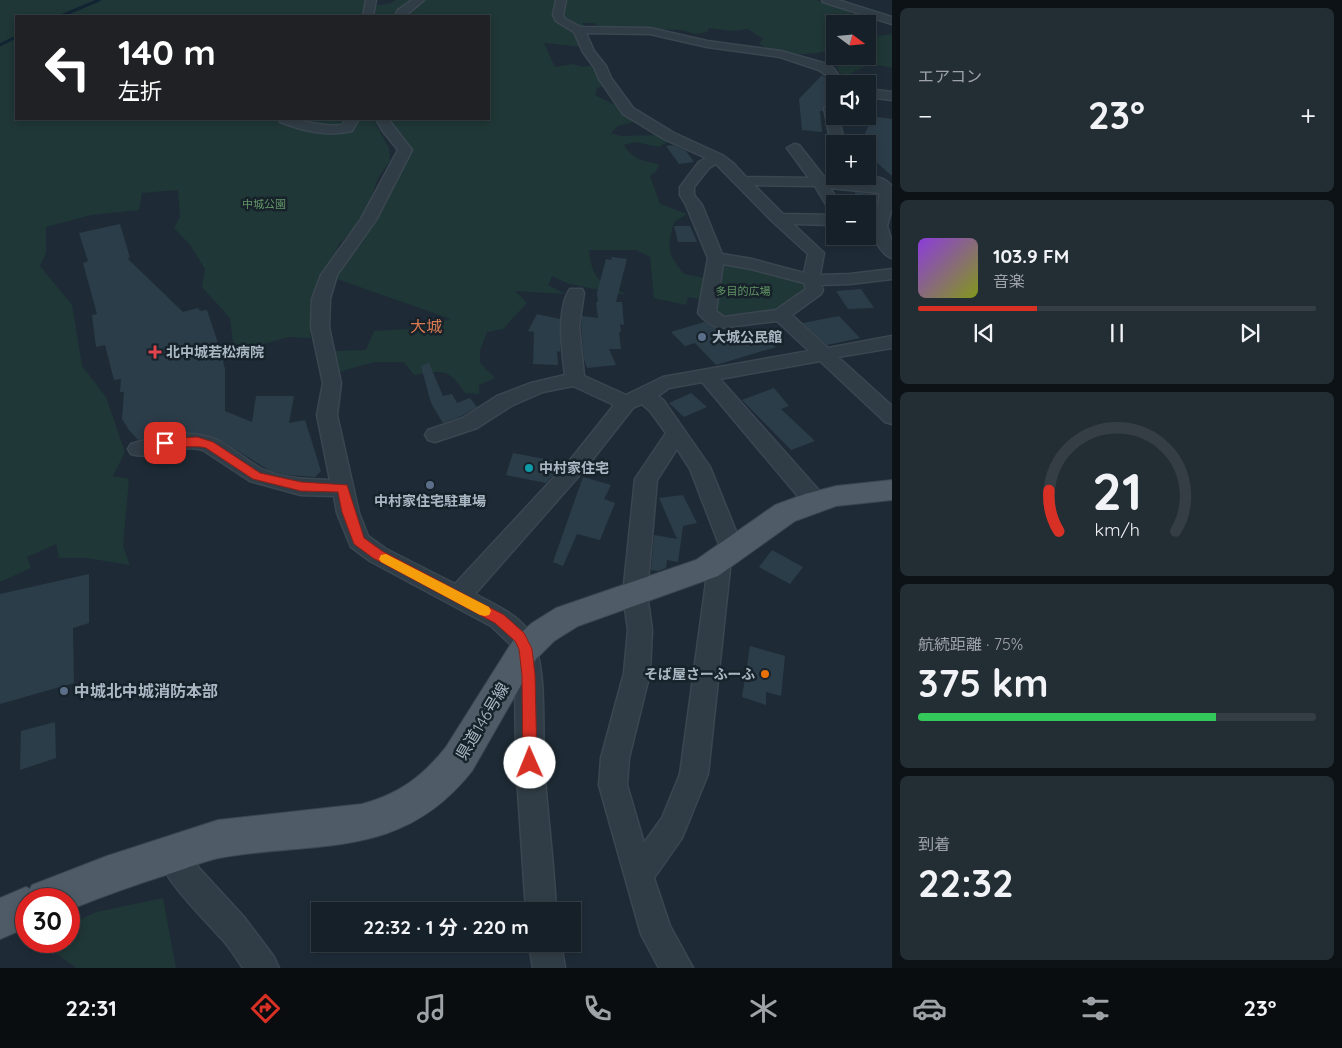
<!DOCTYPE html>
<html lang="ja">
<meta charset="utf-8">
<style>
body{margin:0;font-family:Quicksand,"Noto Sans JP",sans-serif;background:#232d34;color:#f1f3f6;height:100vh;display:flex;flex-direction:column;font-size:19px;white-space:nowrap}
*{box-sizing:border-box;margin:0}
p{font-size:16px;color:#9ea3a8}
.icon{flex:none;width:28px;height:28px;fill:none;stroke:currentColor;stroke-width:2;stroke-linecap:round;stroke-linejoin:round}
.map{position:relative;flex:1;overflow:hidden}
.drawer{display:flex;flex-direction:column;gap:8px;padding:8px;background:#0c1216;width:450px}
.drawer>*{flex:none}
.banner{position:absolute;left:15px;top:15px;width:475px;height:105px;border-radius:0px;box-shadow:0 2px 8px #0003,0 0 0 1px #353e45;background:#202124;color:#fff;overflow:hidden}
.needle{width:32px;rotate:106deg}
.tools{position:absolute;left:826px;top:15px;display:grid;gap:10px}
.tools a{display:grid;place-items:center;width:50px;height:50px;border-radius:0px;background:#162028;box-shadow:0 2px 8px #0003,0 0 0 1px #353e45;font-size:25px}
.speed{position:absolute;left:15px;top:888px;display:flex;gap:10px;font-size:25px;font-weight:700;text-align:center}
.speed>*{display:grid;place-content:center;width:65px;height:65px;border-radius:50%;background:#162028;box-shadow:0 2px 8px #0003,0 0 0 1px #353e45;line-height:1}
.speed .limit{border:8px solid #d22;background:#fff;color:#111}
.pin{position:absolute;display:grid;place-items:center;width:42px;height:42px;color:#fff;margin:-21px;border-radius:10px;box-shadow:0 2px 8px #0006}
.me{position:absolute;width:55px;margin:-28px;rotate:359deg;stroke-linejoin:round;filter:drop-shadow(0 0 4px #0008)}
.turn{display:flex;align-items:center;gap:18px;height:105px;padding:0 20px;font-size:22px}
.turn .icon{width:65px;height:65px;stroke-width:2.5}
.turn b{display:block;font-size:35px;line-height:42px}
.big{font-size:38px;font-weight:700;line-height:1.1}
.drawer .card{flex:1;display:flex;flex-direction:column;justify-content:center;gap:8px;min-width:0;padding:0 18px;border-radius:8px;background:#232d34}
.drawer .dial{align-items:center;gap:0}
.dial svg{height:130px;overflow:visible;fill:none;stroke:#353e45;stroke-width:7;stroke-linecap:round;text-anchor:middle}
.dial text{fill:#f1f3f6;stroke:none}
.song{display:flex;align-items:center;gap:15px}
.cover{width:60px;height:60px;border-radius:8px;background:linear-gradient(135deg,hsl(270 70% 55%),hsl(70 70% 35%))}
.played{height:5px;border-radius:2px;background:linear-gradient(90deg,#d93025 30%,#353e45 30%)}
.keys{display:flex;justify-content:space-around;direction:ltr}
.heat{display:flex;justify-content:space-between;align-items:center;font-size:28px;direction:ltr}
.charge{height:8px;border-radius:4px;background:linear-gradient(90deg,#34c759 75%,#353e45 0)}
.trip{position:absolute;left:311px;top:902px;width:270px;height:50px;border-radius:0px;background:#162028;box-shadow:0 2px 8px #0003,0 0 0 1px #353e45;font-weight:700;line-height:50px;text-align:center}
.tabs{display:flex;height:80px;justify-content:space-around;align-items:center;background:#090d10;color:#9ea3a8}
.tabs .icon{width:35px;height:35px}
.tabs .selected{color:#d93025}
.tabs b{font-size:22px;color:#f1f3f6}
main{display:flex;flex:1;min-height:0}
.map>svg:first-child{display:block}
.green{fill:#1f3736}
.lines{fill:none;stroke-linecap:round;stroke-linejoin:round}
.stream{stroke:#122433;stroke-width:3}
.building{fill:#2c3d4a}
.minor-casing{stroke:#3a4650;stroke-width:3}
.major-casing{stroke:#3a4650;stroke-width:2}
.minor{fill:#313d46;fill-rule:evenodd}
.major{fill:#4f5c67;fill-rule:evenodd}
.route{fill:#d93025;stroke:#8d1f18}
.slow{fill:#f59e0b}
.service-dot{fill:#5c6f8a;stroke:#17222a;stroke-width:2}
.health-dot{fill:#e0444e;stroke:#17222a;stroke-width:2}
.culture-dot{fill:#0f9aa8;stroke:#17222a;stroke-width:2}
.food-dot{fill:#e8710a;stroke:#17222a;stroke-width:2}
.labels{text-anchor:middle;stroke-width:5;stroke-linejoin:round;paint-order:stroke}
.far-park-label{font-size:11px;fill:#629566;stroke:#17222a}
.poi-label{font-size:14px;font-weight:bold;fill:#aab8c4;stroke:#17222a;text-anchor:start}
.quarter-label{font-size:16px;fill:#d87952;stroke:#17222a}
.near-poi-label{font-size:16px;font-weight:bold;fill:#aab8c4;stroke:#17222a;text-anchor:start}
.near-street-label{font-size:16px;fill:#aab8c4;stroke:#17222a}
</style>
<main>
<div class="map">
<svg width="892" height="968" viewBox="0 0 892 968">
<rect width="100%" height="100%" fill="#1e2b36"/>
<!-- green -->
<path class="green" d="M0 0H367L364 16H16V119H373L389 148 390 161 378 178 363 219 339 244 321 284 311 320 310 338 289 337 234 352 230 318 202 287 205 269 191 246 174 228 180 217 178 190 142 193 139 210 91 215 46 227V253L40 266 72 305 82 366 106 397 125 452 113 476 129 479 123 546 130 565 86 558H59L56 544 27 557 31 568 0 582Z
M396 0H413L403 6 394 16H375L374 6 391 3Z
M424 0H557L552 16 562 25 576 32 582 47 544 43 555 67 573 64 582 67 594 65 604 86 597 88 595 95 619 107 633 122 618 126 611 133 620 136 663 135 667 142 659 147 635 142 624 145C632 159 643 161 659 164L657 170 650 176 660 204 687 214 674 222C667 249 667 253 684 274L705 278 701 299 688 297 686 305 654 298 650 257 636 250H589C592 282 601 281 627 295L569 284 552 276 548 285 566 294 515 291 527 303 503 329 487 332 480 350V363L495 378 479 385V394L465 393C448 367 443 371 414 375L404 362H374L339 372 335 351 366 350 374 331 409 329 451 319 334 278 371 229 410 150C406 137 392 132 388 119H489V16H405L408 12Z
M565 0H816L855 12 830 21 836 24 835 33 828 36 835 39V49C814 55 776 59 759 43L763 39 748 29 733 31 709 28 707 32 695 34 682 30 603 28 593 23H582L588 29C567 26 561 22 565 0Z
M892 34V68C871 62 865 65 847 76L839 72 837 67 870 54 868 53V38Z
M721 262C745 267 789 271 807 288L781 311 728 318 712 313Z
M163 898 176 968H76L39 941H69V925L96 912Z"/>
<g class="lines">
<!-- stream -->
<path class="stream" d="M61 16 99 0
M0 45 16 37"/>
</g>
<!-- building -->
<path class="building" d="M822 75 835 89V98L829 100 823 107V111H820L822 132 802 130 799 99Z
M872 116 892 119V176L868 155V144H861Z
M673 145 686 151 694 162 679 164 666 146Z
M855 192 877 195 876 204H860L859 200 855 199Z
M120 224 130 258H127L183 312 198 308 200 311 207 310 218 343H221L224 367H225V411L252 422 256 396H294L289 423 305 420 321 471 315 477 287 475 270 471 224 442 207 435 174 433 138 440 129 430 122 419 124 392H120L121 379 114 380 105 345 96 347 92 315 97 314 83 263 88 261 79 233Z
M674 226H690L697 242H678Z
M612 257 627 259 616 302H622L624 325 620 324 621 332H619L621 349H609L616 365 587 368 584 359 581 326 582 316 598 318 596 302H598L597 293 606 259 611 260Z
M861 289 874 308 848 309 836 291Z
M537 314 560 319V352L557 351 558 365 533 364 534 332 528 331Z
M839 316 860 338 827 345 803 323Z
M704 322 720 330 733 342 763 334 776 347 716 365 695 343 685 346 671 332Z
M429 363 443 396 452 394 457 403 470 398 477 407 462 416 443 423 431 403 421 366Z
M774 388 789 406 781 409 815 441 791 450 742 400Z
M691 393 707 407 684 417 669 403Z
M513 453 560 462 557 471 546 483 506 475Z
M583 477 611 485 604 499 615 503 600 540 577 534 563 566 553 562Z
M683 495 697 523 683 526 678 562 667 560 666 568 658 571 651 570 654 535 677 539 659 498Z
M772 550 803 567 790 584 759 567Z
M89 574V623L73 628 74 683 0 704V594Z
M750 646 785 656 781 696 766 692V705L742 697Z
M55 722 56 758 20 770 21 731Z"/>
<g class="lines">
<!-- minor casing -->
<g class="minor-casing">
<path id="minor" d="M366 0H376L373 16H363Z
M412 0H424L405 16H395L398 10Z
M556 0H566L563 15 565 19 581 27 650 28 707 41 781 51 827 64 834 69 845 84H835V87L826 75 819 70 780 57 707 47 650 34 586 33 594 51 606 66 611 78 633 108 674 133 722 155 733 163 746 177 809 178 787 148 794 144 799 145 825 178 871 183 870 181 872 178C881 176 886 180 892 186V208L887 226 892 242V258C886 256 884 253 880 248 863 225 881 215 879 193L830 188 840 204H835V213L830 211 815 186 754 185 783 214 835 215V225L793 224 824 253 820 275 850 274 892 269V279L850 284 821 285 823 290 821 294 792 315 828 348 892 336V348L838 357 892 406V424L885 422 820 361 720 379 823 495 826 501 823 507 815 509 807 507 702 382 669 388 658 396 664 401 710 467 744 551 741 557 731 559 708 774 682 838 654 878 670 926 693 968H659L641 934 599 785 601 758 624 673 628 630 623 594 635 479 666 433 650 411 642 404 633 408 585 469 475 594C493 604 515 613 528 630 548 658 542 729 544 764 547 813 554 862 556 911H526L516 763 515 675 513 649 510 644 491 626 370 561 351 547 337 513 334 496 301 495 250 481 203 450C179 443 154 461 131 454L128 449 131 444C157 436 191 428 217 440 233 448 247 461 262 469 282 479 309 479 330 480L317 415 323 383 311 327 312 299 321 275 361 219 398 150 382 130 376 119H388L412 150 376 220 337 275 330 299 329 327 341 383 337 415 359 513 368 536 386 549 455 584 571 459 614 405 573 386 543 392 511 406 477 428 435 442 428 440 425 435 428 430 463 418 497 396 531 383 565 375C562 352 556 310 570 289H582L584 293 579 326 584 376 626 395 663 377 809 351 777 321 720 328C712 326 703 320 698 313L708 258 686 205 680 195V187L699 162 706 158 664 139 623 114 599 79 594 67 583 52 574 32 556 21 553 15ZM716 164 773 222 808 254 804 273 752 259 722 254 702 205 694 195V187L709 168ZM723 264 751 269 804 283 806 289 776 310 724 317 716 311ZM677 449 690 469 722 552 712 554 709 560 680 774 662 818 644 843 627 785 629 758 650 673 652 630 647 594 657 480Z
M822 0H838L892 17V24L823 2Z
M868 89 892 92V100L868 97Z
M835 100V116H838L845 144H835V147L831 144 824 108 830 101Z
M278 119C300 118 320 128 342 125L346 119H359L352 131C327 137 304 131 280 122Z
M171 839 181 844 199 868 244 917 274 957 279 968H243C236 958 229 946 220 937 197 911 170 887 156 854L161 844Z
M529 944H561L565 968H533Z"/>
</g>
<!-- major casing -->
<g class="major-casing">
<path id="major" d="M892 480V500L836 506 795 521 718 576 578 626 554 641 536 659 472 771C401 861 318 840 219 858 204 861 188 868 172 873 137 884 103 896 69 910V899H26V928L0 939V898L26 887 30 889 32 885 107 856 218 820 362 804C399 794 422 777 446 747L514 639 532 623 556 608 696 560 775 505 805 494 836 486Z"/>
</g>
<!-- minor -->
<use href="#minor" class="minor"/>
<!-- major -->
<use href="#major" class="major"/>
</g>
<!-- route -->
<path class="route" d="M197 437 213 442 260 473 301 482 347 485 364 538 382 551 504 615 524 633 532 649 535 675 537 763 535 768 530 770 525 768 523 763 522 675 519 649 515 641 495 623 373 558 354 544 342 512 338 492 301 491 253 479 206 448C194 444 167 451 160 443L165 439Z"/>
<!-- slow -->
<path class="slow" d="M386 554 489 607 491 611 489 615 485 616 480 615 381 562 379 559 381 555Z"/>
<!-- markers -->
<g class="service-dot">
<circle cx="702" cy="337" r="5"/>
<circle cx="430" cy="485" r="5"/>
<circle cx="64" cy="691" r="5"/>
</g>
<path class="health-dot" d="M152.5 344.5h5v5h5v5h-5v5h-5v-5h-5v-5h5z"/>
<circle class="culture-dot" cx="529" cy="468" r="5"/>
<circle class="food-dot" cx="765" cy="674" r="5"/>
<g class="labels">
<!-- far-park labels -->
<g class="far-park-label">
<text x="264" y="208">中城公園</text>
<text x="743" y="295">多目的広場</text>
</g>
<!-- poi labels -->
<g class="poi-label">
<text x="712" y="342">大城公民館</text>
<text x="166" y="357">北中城若松病院</text>
<text x="539" y="473">中村家住宅</text>
<text x="430" y="506" text-anchor="middle">中村家住宅駐車場</text>
<text x="755" y="679" text-anchor="end">そば屋さーふーふ</text>
</g>
<!-- quarter labels -->
<g class="quarter-label">
<text x="426" y="332">大城</text>
</g>
<!-- near-poi labels -->
<g class="near-poi-label">
<text x="74" y="697">中城北中城消防本部</text>
</g>
<!-- near-street labels -->
<g class="near-street-label">
<text transform="translate(482 721) rotate(-59)" y="6">県道146号線</text>
</g>
</g>
</svg>
<div class="tools">
<a><svg class="needle" viewBox="-14 -14 28 28"><path d="M0-13l5 13h-10z" fill="#e53935"/><path d="M0 13l5-13h-10z" fill="#9ea3a8"/></svg></a>
<a><svg class="icon" aria-label="sound" viewBox="0 0 24 24"><path d="M4 9h4l5-4v14l-5-4H4zM17 9q2 3 0 6"/></svg></a>
<a>+</a>
<a>−</a>
</div>
<div class="speed"><div class="limit">30</div></div>
<div class="pin" style="left:165px;top:443px;background:#d93025"><svg class="icon" aria-label="arrive" viewBox="0 0 24 24"><path d="M6 21V4h12l-3 4 3 4H6"/></svg></div>
<svg class="me" style="left:530px;top:763px" viewBox="-20 -20 40 40"><circle r="19" fill="#fff"/><path d="M0-13L10 11 0 6-10 11z" fill="#d93025"/></svg>
<div class="trip">22:32 · 1 分 · 220 m</div>
<div class="banner">
<div class="turn"><svg class="icon" aria-label="left" viewBox="0 0 24 24"><path d="M17 20v-9H6M10 6l-5 5 5 5"/></svg><div><b>140 m</b>左折</div></div>
</div>
</div>
<section class="drawer">
<div class="card"><p>エアコン</p>
<div class="heat"><a>−</a><b class="big">23°</b><a>+</a></div>
</div>
<div class="card">
<div class="song"><i class="cover"></i><div><b>103.9 FM</b><p>音楽</p></div></div>
<div class="played"></div>
<div class="keys"><svg class="icon" aria-label="previous" viewBox="0 0 24 24"><path d="M18 5L8 12l10 7zM5 5v14"/></svg><svg class="icon" aria-label="pause" viewBox="0 0 24 24"><path d="M8 5v14M16 5v14"/></svg><svg class="icon" aria-label="next" viewBox="0 0 24 24"><path d="M6 5l10 7-10 7zM19 5v14"/></svg></div>
</div>
<div class="card dial"><svg viewBox="0 0 100 80">
<path d="M14 69A42 42 0 1 1 86 69"/>
<path d="M14 69A42 42 0 0 1 8 44" stroke="#d93025"/>
<text x="50" y="56" font-size="32" font-weight="700">21</text>
<text x="50" y="72" font-size="11">km/h</text>
</svg></div>
<div class="card"><p>航続距離 · 75%</p><b class="big">375 km</b><div class="charge"></div></div>
<div class="card"><p>到着</p><b class="big">22:32</b></div>
</section>
</main>
<nav class="tabs">
<b>22:31</b>
<svg class="icon selected" aria-label="directions" viewBox="0 0 24 24"><path d="M12 3l9 9-9 9-9-9zM9 14v-3h6M13 9l2 2-2 2"/></svg>
<svg class="icon" aria-label="music" viewBox="0 0 24 24"><path d="M9 18V5l10-2v13"/><circle cx="6" cy="18" r="3"/><circle cx="16" cy="16" r="3"/></svg>
<svg class="icon" aria-label="phone" viewBox="0 0 24 24"><path d="M5 4h4l2 5-3 2q2 4 5 5l2-3 5 2v4C11 20 4 13 5 4z"/></svg>
<svg class="icon" aria-label="climate" viewBox="0 0 24 24"><path d="M12 3v18M4 7l16 10M4 17L20 7"/></svg>
<svg class="icon" aria-label="car" viewBox="0 0 24 24"><path d="M5 17H2v-5l4-1 3-4h7l3 4 3 1v5h-3M9 17h6M6 11h13"/><circle cx="7" cy="17" r="2"/><circle cx="17" cy="17" r="2"/></svg>
<svg class="icon" aria-label="filters" viewBox="0 0 24 24"><path d="M4 7h16M4 17h16"/><circle cx="9" cy="7" r="2"/><circle cx="15" cy="17" r="2"/></svg>
<b>23°</b>
</nav>
